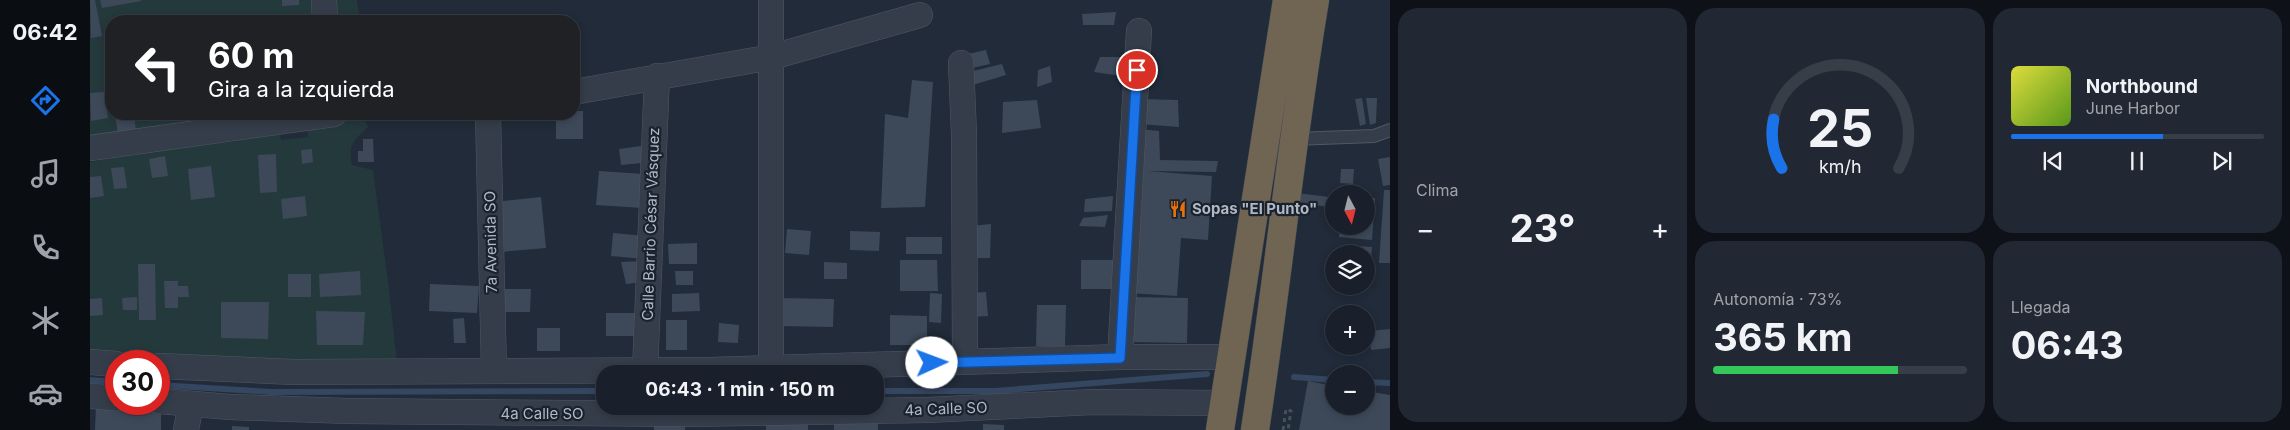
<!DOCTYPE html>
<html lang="es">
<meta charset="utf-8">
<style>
body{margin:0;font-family:Inter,sans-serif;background:#222833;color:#f1f3f6;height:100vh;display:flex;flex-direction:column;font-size:19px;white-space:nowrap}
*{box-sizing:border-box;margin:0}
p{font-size:16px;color:#9fa3a9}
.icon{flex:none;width:28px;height:28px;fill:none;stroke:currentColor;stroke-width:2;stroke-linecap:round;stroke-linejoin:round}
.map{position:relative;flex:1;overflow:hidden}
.details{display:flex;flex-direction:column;gap:8px;padding:8px;background:#0e1218;width:900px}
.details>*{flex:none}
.hud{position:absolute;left:15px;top:15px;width:475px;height:105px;border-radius:20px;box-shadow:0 2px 8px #0003,0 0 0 1px #373e47;background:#202124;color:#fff;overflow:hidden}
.needle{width:32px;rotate:173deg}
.fabs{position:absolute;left:1235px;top:185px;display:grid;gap:10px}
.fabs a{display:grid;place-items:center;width:50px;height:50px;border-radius:50%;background:#19202b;box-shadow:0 2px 8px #0003,0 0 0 1px #373e47;font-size:25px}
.speed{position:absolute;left:15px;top:350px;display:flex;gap:10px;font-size:25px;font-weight:700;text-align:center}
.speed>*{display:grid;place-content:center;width:65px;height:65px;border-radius:50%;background:#19202b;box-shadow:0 2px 8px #0003,0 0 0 1px #373e47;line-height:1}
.speed .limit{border:8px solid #d22;background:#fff;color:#111}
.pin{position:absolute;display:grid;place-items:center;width:42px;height:42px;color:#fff;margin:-21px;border:2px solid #fff;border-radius:50%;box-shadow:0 1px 5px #0007}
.me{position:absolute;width:55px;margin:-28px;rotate:88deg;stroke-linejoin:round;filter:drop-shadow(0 0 4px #0008)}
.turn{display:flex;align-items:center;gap:18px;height:105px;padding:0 20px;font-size:22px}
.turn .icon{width:65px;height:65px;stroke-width:2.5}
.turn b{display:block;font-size:35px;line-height:42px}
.big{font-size:38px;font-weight:700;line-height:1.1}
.details .widget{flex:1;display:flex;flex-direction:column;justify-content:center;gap:8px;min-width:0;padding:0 18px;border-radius:20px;background:#222833}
.details .dial{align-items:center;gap:0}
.dial svg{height:130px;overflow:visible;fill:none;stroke:#373e47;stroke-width:7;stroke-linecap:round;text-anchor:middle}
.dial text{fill:#f1f3f6;stroke:none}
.song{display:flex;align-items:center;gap:15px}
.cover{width:60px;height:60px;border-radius:8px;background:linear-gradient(135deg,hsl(60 70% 55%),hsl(90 70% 35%))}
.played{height:5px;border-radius:2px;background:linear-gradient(90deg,#1a73e8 60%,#373e47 60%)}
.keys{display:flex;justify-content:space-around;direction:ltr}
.heat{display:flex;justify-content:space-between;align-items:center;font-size:28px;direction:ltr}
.charge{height:8px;border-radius:4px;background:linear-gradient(90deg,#34c759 73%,#373e47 0)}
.details .tiles{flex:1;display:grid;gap:8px;grid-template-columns:repeat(3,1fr)}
.widget:first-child{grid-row:span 2}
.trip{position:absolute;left:506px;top:365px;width:288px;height:50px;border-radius:20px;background:#19202b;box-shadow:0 2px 8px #0003,0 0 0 1px #373e47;font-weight:700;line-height:50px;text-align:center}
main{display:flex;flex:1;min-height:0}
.menu{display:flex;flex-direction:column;width:90px;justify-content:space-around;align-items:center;background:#0a0d11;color:#9fa3a9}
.menu .icon{width:35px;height:35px}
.menu .active{color:#1a73e8}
.menu b{font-size:22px;color:#f1f3f6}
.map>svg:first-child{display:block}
.green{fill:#24393c}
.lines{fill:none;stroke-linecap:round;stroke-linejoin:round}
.stream{stroke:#354661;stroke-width:6}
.building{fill:#3d4959}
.lane-casing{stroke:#505865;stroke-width:14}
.street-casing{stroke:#505865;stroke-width:26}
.highway-casing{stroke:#404854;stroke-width:29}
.path{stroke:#415558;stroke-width:3;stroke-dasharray:4 4;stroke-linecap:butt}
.lane{stroke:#353d4a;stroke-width:12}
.street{stroke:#353d4a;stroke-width:25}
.highway{stroke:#706552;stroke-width:28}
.route-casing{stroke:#114b97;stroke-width:12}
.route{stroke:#1a73e8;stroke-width:9}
.labels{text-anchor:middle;stroke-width:4.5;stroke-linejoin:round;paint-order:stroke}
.poi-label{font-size:15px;font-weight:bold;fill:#b0b8c6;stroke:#1a222e;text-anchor:start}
.street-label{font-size:15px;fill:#b0b8c6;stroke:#1a222e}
</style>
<main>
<nav class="menu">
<b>06:42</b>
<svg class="icon active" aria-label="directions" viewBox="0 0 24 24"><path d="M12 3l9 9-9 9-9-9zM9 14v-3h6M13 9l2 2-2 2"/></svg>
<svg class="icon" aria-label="music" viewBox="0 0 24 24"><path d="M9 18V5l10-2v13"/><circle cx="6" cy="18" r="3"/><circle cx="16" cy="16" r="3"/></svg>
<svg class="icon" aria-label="phone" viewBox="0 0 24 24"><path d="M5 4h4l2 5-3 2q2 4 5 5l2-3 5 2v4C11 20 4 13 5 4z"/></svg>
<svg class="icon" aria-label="climate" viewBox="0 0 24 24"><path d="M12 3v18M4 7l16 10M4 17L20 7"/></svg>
<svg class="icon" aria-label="car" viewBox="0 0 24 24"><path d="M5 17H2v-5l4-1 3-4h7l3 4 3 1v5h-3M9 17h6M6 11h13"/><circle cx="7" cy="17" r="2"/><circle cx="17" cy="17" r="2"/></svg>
</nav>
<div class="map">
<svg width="1300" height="430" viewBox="0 0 1300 430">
<rect width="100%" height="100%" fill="#212b39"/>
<!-- green -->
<path class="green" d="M0 0H226L227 21H21V114H196L0 142Z
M236 0H267L270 21H237Z
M275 119 278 127C263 142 258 143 262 165L283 170 299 289 307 363 94 359 0 351V162L73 149 149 141V134H190L191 140 218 137 217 124Z"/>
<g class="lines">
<!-- stream -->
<path class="stream" d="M1204 377 1244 380
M0 380 26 382
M1276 382 1300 383
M69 385 182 392 515 391
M785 391H905L1117 374"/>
</g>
<!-- building -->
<path class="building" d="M0 0H5L12 36 1 38Z
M10 0H51V1L12 8Z
M192 0H209V5L192 6Z
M1026 12 1024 25H993L992 14Z
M896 50 900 64 882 68 878 54Z
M1010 57H1033L1031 76 1004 72Z
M17 60H21V80H20Z
M912 64 916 75 876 87 875 73Z
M960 66 962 82 947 87 948 70Z
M822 80 843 82 835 207 791 208 795 114 818 118Z
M14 92 18 118 1 121 0 93Z
M1272 98 1276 124 1270 126 1265 99Z
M1276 98H1287L1286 123 1280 125Z
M1052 99 1088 100 1089 127 1049 124Z
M947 100 951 128 912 133 913 102Z
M484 111H493V139H466V114H484Z
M25 114H44L46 132 28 135Z
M95 114H130L131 119 96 124Z
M1048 129 1069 131 1070 160 1128 161 1126 172 1057 171 1122 176 1118 240 1091 238 1087 296 1038 293Z
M273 139H283L284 162H268V151H273Z
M551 146 553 163 531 165 529 149Z
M222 149 223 162 212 164 211 150Z
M186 154 187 192 170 193 168 155Z
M75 156 78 176 62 178 59 159Z
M1300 157V185L1293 186 1288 159Z
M121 166 125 197 101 200 98 169Z
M34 167 37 188 24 189 21 168Z
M1251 169H1264L1263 184 1250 183Z
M509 171 555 174 552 208 506 205Z
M11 176 14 196 0 198V177Z
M1294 190H1300V263H1289Z
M1207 193 1239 197 1237 207 1204 201Z
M215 196 217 216 193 219 191 199Z
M1023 196 1022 211 994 212 995 199Z
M451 197 456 248 410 252 405 202Z
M1276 198H1285L1282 240 1249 237V226H1276Z
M1018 215 1015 227 989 226 993 218Z
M901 224 900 258H881L880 226Z
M697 229 721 231 719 255 695 253Z
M760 231 790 232 789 251 760 250Z
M523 233 556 236 554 259 521 256Z
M816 237H852V254H816Z
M607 243V264H579L578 244Z
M1253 245 1282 247 1279 280H1276V254H1252Z
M810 260H847L848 291H810Z
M991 260H1027V289H991Z
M554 261 555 282 536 284 531 262Z
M734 262 757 263V279H734Z
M48 264H65L66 320H49Z
M270 271 271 295 230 297 229 274Z
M585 271H603V285H586Z
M198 274H221V297H198Z
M74 281H88V286H98L99 297H88V308H75Z
M340 284 389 286 387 313 339 311Z
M407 289H441L440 312H407Z
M896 292 898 316 881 317 879 293Z
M609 293 610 311 582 312V294Z
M840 293 852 294 851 323 839 322Z
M47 297V310H33L32 298Z
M1041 297 1098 298 1097 343 1041 342Z
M12 298 13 315 0 316V299Z
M688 298 744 299 743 327 687 326Z
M131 302H179L178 339 131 338Z
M947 305H976L975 347 946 346Z
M226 311 275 312 273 345H227Z
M516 313H550L549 336H516Z
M800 315 837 316V345H800Z
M374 318 376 343H364L363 319Z
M576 320H597V350H576Z
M629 323 649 325 648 343 628 342Z
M447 328H470V351H447Z
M1300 329V348L1281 350 1279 331Z
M1218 381 1244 386V406H1276V391L1300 395V430H1209Z
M6 405 71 408V430H5Z
M564 418H595V430H564Z
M744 422H788V430H744Z
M676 423H718V430H676Z
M893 424 914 425V430H893Z
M142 426 159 427V430H142Z"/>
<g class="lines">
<!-- lane casing -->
<g class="lane-casing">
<path id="lane" d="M1204 139 1284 136 1300 130"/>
</g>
<!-- street casing -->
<g class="street-casing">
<path id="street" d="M234 0 235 21
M681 0V368
M871 63 874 134 875 361
M484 92 682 57 830 15
M398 114 404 371
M0 148 244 114
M1030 357 1049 31
M0 362 26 364
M69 366 203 372 620 370 1030 357H1141
M555 371 567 76
M0 396 26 398
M69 401 140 407 258 411 596 414 837 410 1003 402 1134 403
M96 430 101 404"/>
</g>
<!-- highway casing -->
<g class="highway-casing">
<path id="highway" d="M1130 430 1197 0
M1165 430C1187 287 1201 143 1225 0"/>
</g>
<!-- path -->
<path class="path" d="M1193 430 1196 409 1201 411 1198 430"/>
<!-- lane -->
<use href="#lane" class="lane"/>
<!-- street -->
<use href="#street" class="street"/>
<!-- highway -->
<use href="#highway" class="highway"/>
</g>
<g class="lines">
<!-- route casing -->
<g class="route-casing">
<path id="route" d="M842 363 1030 358 1047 70"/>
</g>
<!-- route -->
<use href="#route" class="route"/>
</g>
<!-- icons -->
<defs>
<g id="restaurant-bare" transform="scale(1.35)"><path d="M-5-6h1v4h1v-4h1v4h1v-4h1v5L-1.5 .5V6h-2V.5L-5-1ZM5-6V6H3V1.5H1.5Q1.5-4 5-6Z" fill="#e8710a" stroke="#1a222e" stroke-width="2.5" paint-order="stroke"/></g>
</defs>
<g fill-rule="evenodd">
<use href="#restaurant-bare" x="1088" y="209"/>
</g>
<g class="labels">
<!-- poi labels -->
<g class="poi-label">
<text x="1102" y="214">Sopas "El Punto"</text>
</g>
<!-- street labels -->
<g class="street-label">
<text transform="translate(561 224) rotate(-88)" y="5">Calle Barrio César Vásquez</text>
<text transform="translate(401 242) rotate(-91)" y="5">7a Avenida SO</text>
<text transform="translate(856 409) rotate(-2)" y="5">4a Calle SO</text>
<text x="452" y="419">4a Calle SO</text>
</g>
</g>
</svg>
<div class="fabs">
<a><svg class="needle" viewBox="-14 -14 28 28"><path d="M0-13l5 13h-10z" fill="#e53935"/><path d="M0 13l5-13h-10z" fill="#9fa3a9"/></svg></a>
<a><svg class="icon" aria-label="layers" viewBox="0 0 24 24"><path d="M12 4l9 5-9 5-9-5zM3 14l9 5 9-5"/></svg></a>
<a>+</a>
<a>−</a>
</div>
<div class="speed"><div class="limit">30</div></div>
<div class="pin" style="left:1047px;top:70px;background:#d93025"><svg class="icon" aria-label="arrive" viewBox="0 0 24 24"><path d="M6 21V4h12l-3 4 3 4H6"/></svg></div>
<svg class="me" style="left:842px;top:363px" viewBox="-20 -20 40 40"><circle r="19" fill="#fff"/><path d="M0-13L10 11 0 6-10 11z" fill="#1a73e8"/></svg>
<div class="trip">06:43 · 1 min · 150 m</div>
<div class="hud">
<div class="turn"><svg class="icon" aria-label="left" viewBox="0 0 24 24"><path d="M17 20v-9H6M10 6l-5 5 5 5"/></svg><div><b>60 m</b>Gira a la izquierda</div></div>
</div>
</div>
<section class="details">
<div class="tiles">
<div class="widget"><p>Clima</p>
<div class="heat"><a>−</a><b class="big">23°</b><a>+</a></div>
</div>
<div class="widget dial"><svg viewBox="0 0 100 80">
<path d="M14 69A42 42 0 1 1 86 69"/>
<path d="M14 69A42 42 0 0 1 9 39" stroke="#1a73e8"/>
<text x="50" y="56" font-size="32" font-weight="700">25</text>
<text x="50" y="72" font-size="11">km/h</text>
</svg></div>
<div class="widget">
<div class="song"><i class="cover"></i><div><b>Northbound</b><p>June Harbor</p></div></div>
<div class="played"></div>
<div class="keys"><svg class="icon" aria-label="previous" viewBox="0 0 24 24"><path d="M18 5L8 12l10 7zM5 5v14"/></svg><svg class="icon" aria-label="pause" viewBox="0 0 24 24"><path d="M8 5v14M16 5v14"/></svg><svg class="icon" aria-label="next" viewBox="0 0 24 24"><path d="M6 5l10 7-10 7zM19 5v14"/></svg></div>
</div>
<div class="widget"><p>Autonomía · 73%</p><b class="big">365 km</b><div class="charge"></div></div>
<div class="widget"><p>Llegada</p><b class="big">06:43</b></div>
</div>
</section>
</main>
